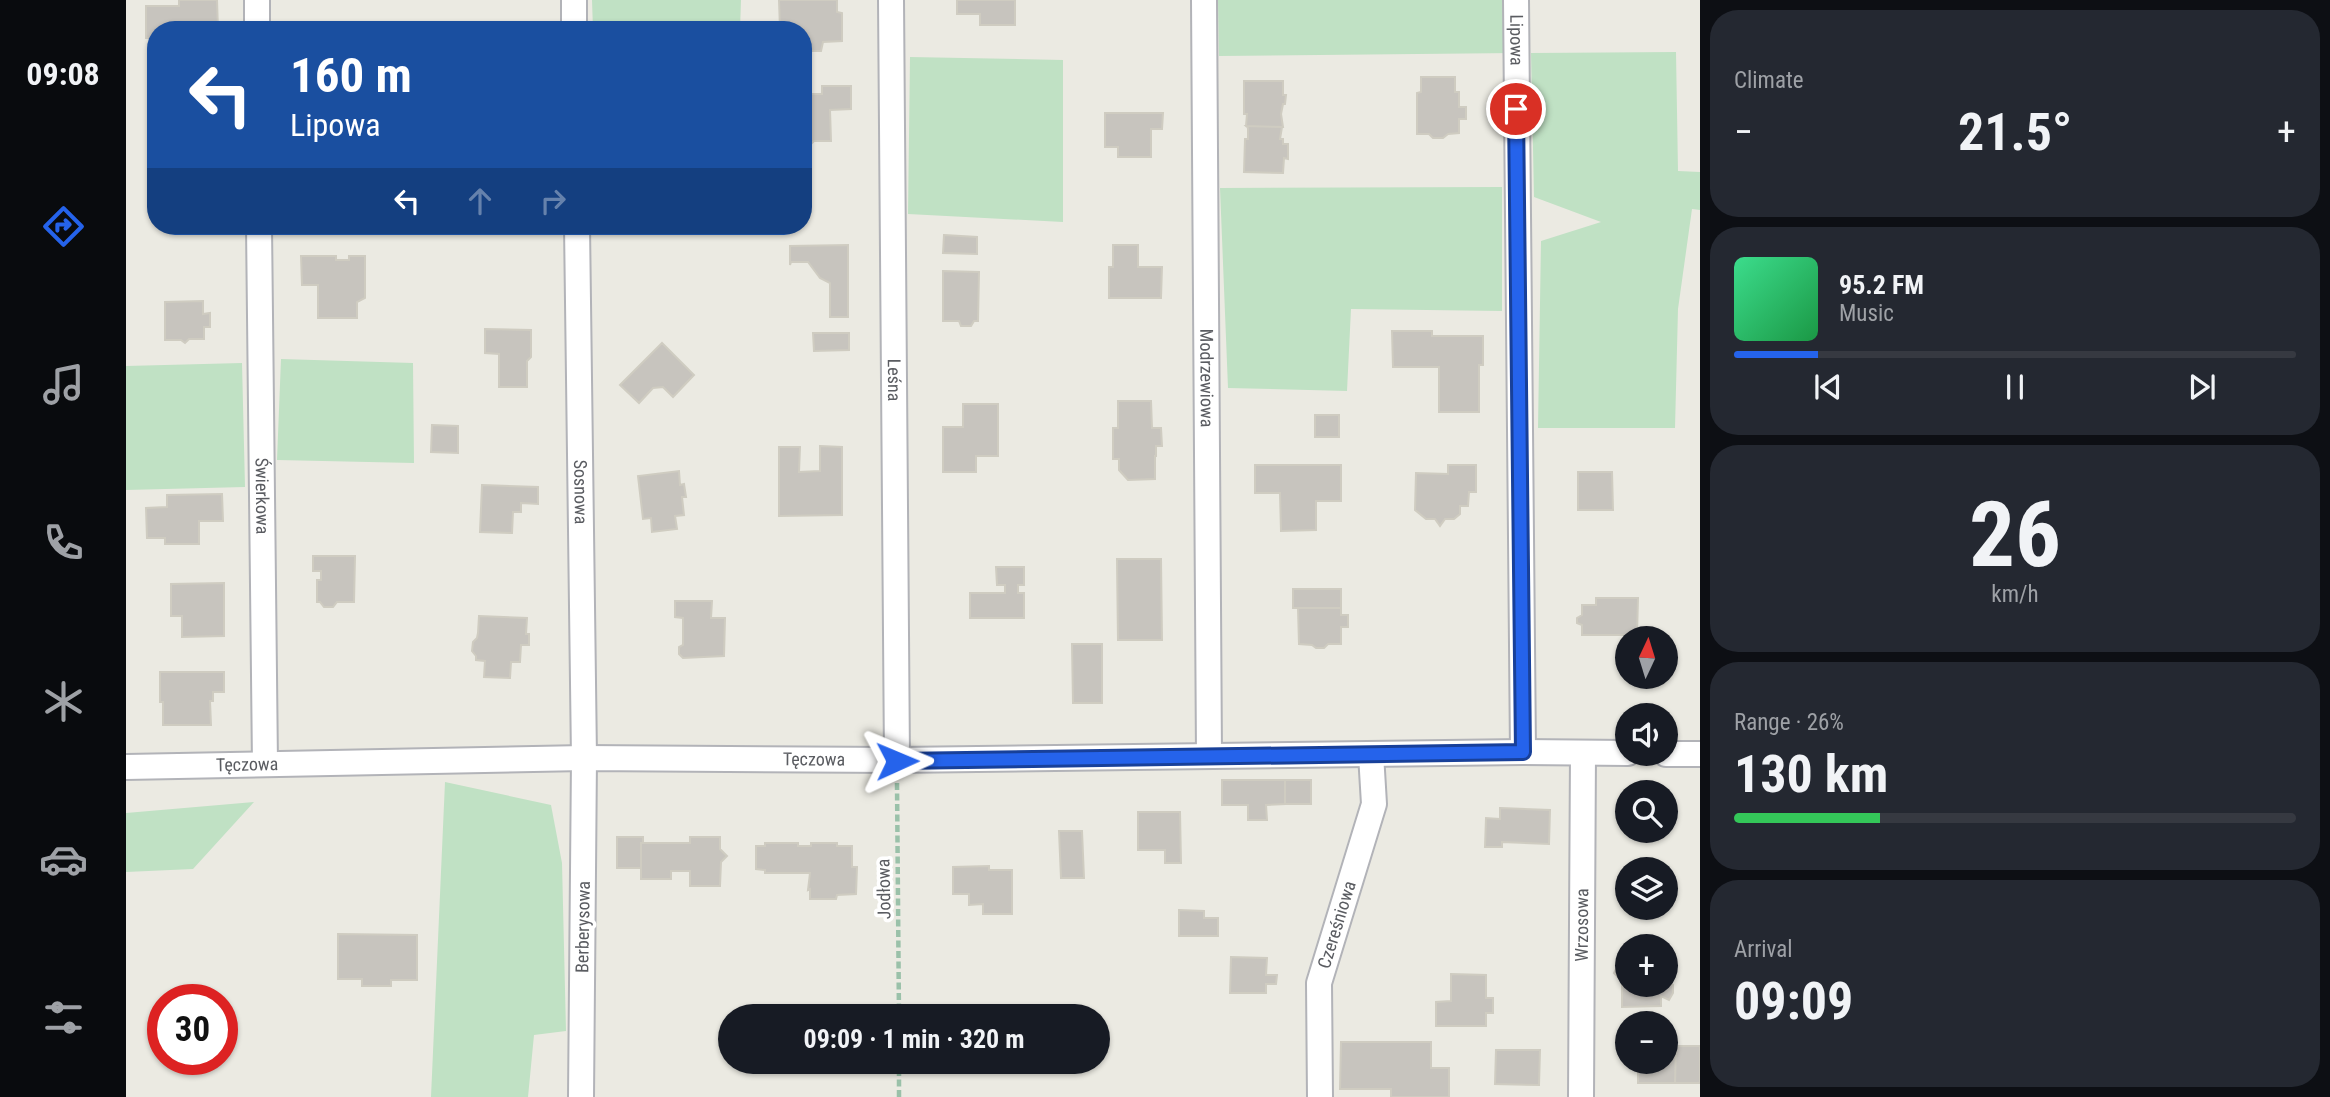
<!DOCTYPE html>
<meta charset="utf-8">
<style>
body{margin:0;font-family:"Roboto Condensed",sans-serif;background:#242831;color:#f1f3f6;height:100vh;display:flex;flex-direction:column;font-size:26px;white-space:nowrap}
*{box-sizing:border-box;margin:0}
p{font-size:23px;color:#9ea1a6}
.icon{flex:none;width:38px;height:38px;fill:none;stroke:currentColor;stroke-width:2;stroke-linecap:round;stroke-linejoin:round}
.map{position:relative;flex:1;overflow:hidden}
.panel{display:flex;flex-direction:column;gap:10px;padding:10px;background:#0d0f14;width:630px}
.panel>*{flex:none}
.hud{position:absolute;left:21px;top:21px;width:665px;height:214px;border-radius:28px;box-shadow:0 2px 5px #0004;background:#1a4fa0;color:#fff;overflow:hidden}
.needle{width:46px;rotate:4deg}
.fabs{position:absolute;left:1489px;top:626px;display:grid;gap:14px}
.fabs a{display:grid;place-items:center;width:63px;height:63px;border-radius:50%;background:#171b24;box-shadow:0 2px 5px #0004;font-size:35px}
.speed{position:absolute;left:21px;top:984px;display:flex;gap:14px;font-size:35px;font-weight:700;text-align:center}
.speed>*{display:grid;place-content:center;width:91px;height:91px;border-radius:50%;background:#171b24;box-shadow:0 2px 5px #0004;line-height:1}
.speed .limit{border:10px solid #d22;background:#fff;color:#111}
.pin{position:absolute;display:grid;place-items:center;width:60px;height:60px;color:#fff;margin:-30px;border:4px solid #fff;border-radius:50%;box-shadow:0 2px 7px #0007}
.me{position:absolute;width:77px;margin:-38px;rotate:89deg;stroke-linejoin:round;filter:drop-shadow(0 0 5px #0008)}
.turn{display:flex;align-items:center;gap:24px;height:147px;padding:0 28px;font-size:32px}
.turn .icon{width:91px;height:91px;stroke-width:2.5}
.turn b{display:block;font-size:49px;line-height:60px}
.lanes{display:flex;align-items:center;height:66px;padding:0 28px;background:#0003;justify-content:center;gap:35px;direction:ltr}
.lanes .off{opacity:.35}
.big{font-size:52px;font-weight:700;line-height:1.1}
.panel .tile{flex:1;display:flex;flex-direction:column;justify-content:center;gap:10px;min-width:0;padding:0 24px;border-radius:28px;background:#242831}
.panel .dial{align-items:center;gap:0}
.dial b{font-size:91px;line-height:1}
.song{display:flex;align-items:center;gap:21px}
.cover{width:84px;height:84px;border-radius:10px;background:linear-gradient(135deg,hsl(150 70% 55%),hsl(140 70% 35%))}
.played{height:7px;border-radius:4px;background:linear-gradient(90deg,#2563eb 15%,#363941 15%)}
.keys{display:flex;justify-content:space-around;direction:ltr}
.heat{display:flex;justify-content:space-between;align-items:center;font-size:38px;direction:ltr}
.charge{height:10px;border-radius:5px;background:linear-gradient(90deg,#34c759 26%,#363941 0)}
.trip{position:absolute;left:592px;top:1004px;width:392px;height:70px;border-radius:35px;background:#171b24;box-shadow:0 2px 5px #0004;font-weight:700;line-height:70px;text-align:center}
main{display:flex;flex:1;min-height:0}
.menu{display:flex;flex-direction:column;width:126px;justify-content:space-around;align-items:center;background:#090b0e;color:#9ea1a6}
.menu .icon{width:49px;height:49px}
.menu .on{color:#2563eb}
.menu b{font-size:32px;color:#f1f3f6}
.map>svg:first-child{display:block}
.green{fill:#c0e1c4}
.building{fill:#c7c4be;stroke:#cfccc1;stroke-width:2}
.lines{fill:none;stroke-linecap:round;stroke-linejoin:round}
.minor-casing{stroke:#b2b3b8;stroke-width:28}
.path{stroke:#9ac1a9;stroke-width:4.5;stroke-dasharray:7 3.5;stroke-linecap:butt}
.minor{stroke:#fff;stroke-width:24}
.route-casing{stroke:#184099;stroke-width:18}
.route{stroke:#2563eb;stroke-width:12}
.labels{text-anchor:middle;stroke-width:7;stroke-linejoin:round;paint-order:stroke}
.street-label{font-size:18px;fill:#5a5c61;stroke:#fff}
</style>
<main>
<nav class="menu">
<b>09:08</b>
<svg class="icon on" aria-label="directions" viewBox="0 0 24 24"><path d="M12 3l9 9-9 9-9-9zM9 14v-3h6M13 9l2 2-2 2"/></svg>
<svg class="icon" aria-label="music" viewBox="0 0 24 24"><path d="M9 18V5l10-2v13"/><circle cx="6" cy="18" r="3"/><circle cx="16" cy="16" r="3"/></svg>
<svg class="icon" aria-label="phone" viewBox="0 0 24 24"><path d="M5 4h4l2 5-3 2q2 4 5 5l2-3 5 2v4C11 20 4 13 5 4z"/></svg>
<svg class="icon" aria-label="climate" viewBox="0 0 24 24"><path d="M12 3v18M4 7l16 10M4 17L20 7"/></svg>
<svg class="icon" aria-label="car" viewBox="0 0 24 24"><path d="M5 17H2v-5l4-1 3-4h7l3 4 3 1v5h-3M9 17h6M6 11h13"/><circle cx="7" cy="17" r="2"/><circle cx="17" cy="17" r="2"/></svg>
<svg class="icon" aria-label="filters" viewBox="0 0 24 24"><path d="M4 7h16M4 17h16"/><circle cx="9" cy="7" r="2"/><circle cx="15" cy="17" r="2"/></svg>
</nav>
<div class="map">
<svg width="1574" height="1097" viewBox="0 0 1574 1097">
<rect width="100%" height="100%" fill="#ebeae2"/>
<!-- green -->
<path class="green" d="M466 0H615L614 30H467Z
M1092 0H1390V53L1093 56Z
M1550 52 1552 171 1574 172V210L1566 209 1552 309 1549 428H1412L1415 241 1475 222 1408 197 1405 53Z
M784 57 937 60V222L782 214Z
M1376 187V311L1225 309 1221 391 1102 388 1094 188Z
M155 359 287 363 288 463 151 460Z
M116 363 119 487 0 490V366Z
M319 782 425 805 436 863 440 1031 408 1035 402 1097H305Z
M128 802 67 869 0 872V813Z"/>
<!-- building -->
<path class="building" d="M53 0H91L92 30H30V38H20V6H53Z
M653 0H711V12L716 13V41L697 42 695 51H677V30L654 29Z
M831 0H889V25H854V14H831Z
M1295 77H1329V92H1333V107H1340V119H1333V133L1322 134 1317 138H1307L1303 134H1291V93L1295 92Z
M1118 81H1157V95H1160L1159 104H1157L1155 114 1157 127 1120 126 1121 114H1118Z
M696 86H725V109L704 110 705 141H688L683 146H677V94H696Z
M979 113H1037L1036 129H1025V157H992V147H979Z
M1120 126 1156 127 1154 139H1157V144H1162V159L1158 158 1157 173 1118 172 1119 139H1122V128Z
M818 235 851 237V254L817 253Z
M722 245V317H704V283L694 278 682 262H665L664 265V246Z
M987 245H1012V267H1036L1035 298H983V267H987Z
M175 256H210V260H223V256H239V298L231 302V318H192V285H176Z
M817 271 853 272 852 321H848L845 326H835L833 321H817Z
M77 301V314L84 313V327H78V339H63L59 343 55 340H39V302Z
M359 329 405 330V357L401 361V387H373V354L359 353Z
M1266 331H1306V336H1357V365H1353V412H1313V367H1267Z
M687 333H723V350L688 351Z
M536 343 568 375 547 397 537 387 527 388 513 403 494 385Z
M992 401H1025L1026 428H1035L1036 446H1030V456H1029V479L1002 480 993 470V459H987V428H992Z
M837 404H872V456H850V472H817V427H837Z
M1189 415H1213V437H1189Z
M306 425 332 426V453L305 452Z
M694 446 716 447V515L653 516V447H674L673 472 694 471Z
M1129 465H1215V501H1190V530L1155 531 1154 493H1129Z
M1322 465H1350V492H1343L1342 506H1334V514L1328 519H1319L1314 526 1309 519H1300L1289 510 1290 473 1322 474Z
M553 471 554 485 558 484 560 497H556L558 515 549 516 551 529 526 532 525 518 517 519 512 476Z
M1452 472H1486L1487 510H1452Z
M356 485 412 487V504L395 503V512H387L386 533 354 532Z
M96 494 97 521H73V544H39V538H21L20 508 41 507V495Z
M187 556H229L228 602H211L207 607H198L194 602H191V580H195V571H187Z
M991 559H1035L1036 640H992Z
M870 567H898V585H892V593H898V618H844V593H879V585H871Z
M98 583V636L56 637V616H45V584Z
M1167 589H1215V608H1167Z
M1470 598H1512L1511 635H1456V625L1451 623V618L1456 615V605H1470Z
M549 601H586L585 618H599L598 656 557 658 553 654V647L557 645V618L549 617Z
M1172 608H1215V615H1222V627H1215V644H1202L1198 648H1190L1186 645 1173 644Z
M353 616 401 618 400 634H403V645H395L394 662H385L384 678 358 677 359 661 350 660V656L346 651 347 642 351 638 352 633Z
M946 644H976V703H947Z
M34 672H98V692H87V701H84L85 725H37V702H34Z
M1096 780H1159V804L1140 805 1141 820H1122V805H1096Z
M1159 780H1185V804H1159Z
M1374 808 1424 810 1423 844 1376 842V847H1359L1360 818 1374 819Z
M1012 812H1054L1055 863H1039V850H1012Z
M933 831H956L958 878H935Z
M491 837H517V843H515V868H491Z
M564 837H594V849L601 856 595 862 594 886H564V871H545V879H515V843H564Z
M639 843H672V846H685V843H711V846H726V867H731L730 894 711 895 710 899H684V889L682 890 684 873H639V870L630 869V846H639Z
M863 866V870H886V914H857V904L843 905V894H827V867Z
M1053 910 1078 911V918H1092V936H1053Z
M212 934 291 935V980H265V986H236V979H212Z
M1105 957 1141 958 1140 975H1151L1150 984H1140V993H1104Z
M1540 962V982L1547 985V993L1543 1000 1535 996V1006L1496 1007V981L1488 973 1493 963H1502V985H1540Z
M1325 974 1360 975V998H1367V1013H1360V1026H1310V1002L1325 1001Z
M1215 1042H1305V1068H1323V1097H1265V1089H1214Z
M1540 1046H1550L1549 1083H1512V1062H1540Z
M1550 1046H1574V1083H1549Z
M1370 1050H1414L1413 1085 1369 1084Z"/>
<g class="lines">
<!-- minor casing -->
<g class="minor-casing">
<g id="minor">
<path d="M131 0V30"/>
<path d="M448 0V30"/>
<path id="s1" d="M765 0 771 760"/>
<path id="s2" d="M1078 0 1083 755"/>
<path id="s3" d="M1390 0 1397 752"/>
<path id="s4" d="M133 226 139 764"/>
<path id="s5" d="M451 226 458 758 455 1097"/>
<path d="M1540 754H1574"/>
<path id="s6" d="M0 767 458 758 771 760 1397 752 1502 753"/>
<path id="s7" d="M1194 1097 1193 983 1248 804 1245 754"/>
<path id="s8" d="M1455 1097 1457 753"/>
</g>
</g>
<!-- path -->
<path class="path" d="M771 783 773 1017
M773 1097V1062"/>
<!-- minor -->
<use href="#minor" class="minor"/>
</g>
<g class="lines">
<!-- route casing -->
<g class="route-casing">
<path id="route" d="M771 761 1397 752 1390 109"/>
</g>
<!-- route -->
<use href="#route" class="route"/>
</g>
<g class="labels">
<!-- street labels -->
<g class="street-label">
<text dy="6" stroke="none"><textPath href="#s3" startOffset="40">Lipowa</textPath></text>
<text dy="6" stroke="none"><textPath href="#s2" startOffset="378">Modrzewiowa</textPath></text>
<text dy="6" stroke="none"><textPath href="#s1" startOffset="380">Leśna</textPath></text>
<text dy="6" stroke="none"><textPath href="#s5" startOffset="266">Sosnowa</textPath></text>
<text dy="6" stroke="none"><textPath href="#s4" startOffset="270">Świerkowa</textPath></text>
<text dy="6" stroke="none"><textPath href="#s6" startOffset="688">Tęczowa</textPath></text>
<text dy="6" stroke="none"><textPath href="#s6" startOffset="121">Tęczowa</textPath></text>
<text transform="translate(758 889) rotate(-91)" y="6">Jodłowa</text>
<text dy="6" stroke="none"><textPath href="#s7" startOffset="175">Czereśniowa</textPath></text>
<text dy="6" stroke="none"><textPath href="#s8" startOffset="172">Wrzosowa</textPath></text>
<text transform="translate(457 927) rotate(-89)" y="6">Berberysowa</text>
</g>
</g>
</svg>
<div class="fabs">
<a><svg class="needle" viewBox="-14 -14 28 28"><path d="M0-13l5 13h-10z" fill="#e53935"/><path d="M0 13l5-13h-10z" fill="#9ea1a6"/></svg></a>
<a><svg class="icon" aria-label="sound" viewBox="0 0 24 24"><path d="M4 9h4l5-4v14l-5-4H4zM17 9q2 3 0 6"/></svg></a>
<a><svg class="icon" aria-label="search" viewBox="0 0 24 24"><circle cx="10" cy="10" r="6"/><path d="M15 15l6 6"/></svg></a>
<a><svg class="icon" aria-label="layers" viewBox="0 0 24 24"><path d="M12 4l9 5-9 5-9-5zM3 14l9 5 9-5"/></svg></a>
<a>+</a>
<a>−</a>
</div>
<div class="speed"><div class="limit">30</div></div>
<div class="pin" style="left:1390px;top:109px;background:#d93025"><svg class="icon" aria-label="arrive" viewBox="0 0 24 24"><path d="M6 21V4h12l-3 4 3 4H6"/></svg></div>
<svg class="me" style="left:771px;top:761px" viewBox="-20 -20 40 40"><path d="M0-17L14 15 0 8-14 15z" fill="#2563eb" stroke="#fff" stroke-width="4"/></svg>
<div class="trip">09:09 · 1 min · 320 m</div>
<div class="hud">
<div class="turn"><svg class="icon" aria-label="left" viewBox="0 0 24 24"><path d="M17 20v-9H6M10 6l-5 5 5 5"/></svg><div><b>160 m</b>Lipowa</div></div>
<div class="lanes"><svg class="icon" aria-label="left" viewBox="0 0 24 24"><path d="M17 20v-9H6M10 6l-5 5 5 5"/></svg><svg class="icon off" aria-label="ahead" viewBox="0 0 24 24"><path d="M12 20V5M6 11l6-6 6 6"/></svg><svg class="icon off" aria-label="right" viewBox="0 0 24 24"><path d="M7 20v-9h11M14 6l5 5-5 5"/></svg></div>
</div>
</div>
<section class="panel">
<div class="tile"><p>Climate</p>
<div class="heat"><a>−</a><b class="big">21.5°</b><a>+</a></div>
</div>
<div class="tile">
<div class="song"><i class="cover"></i><div><b>95.2 FM</b><p>Music</p></div></div>
<div class="played"></div>
<div class="keys"><svg class="icon" aria-label="previous" viewBox="0 0 24 24"><path d="M18 5L8 12l10 7zM5 5v14"/></svg><svg class="icon" aria-label="pause" viewBox="0 0 24 24"><path d="M8 5v14M16 5v14"/></svg><svg class="icon" aria-label="next" viewBox="0 0 24 24"><path d="M6 5l10 7-10 7zM19 5v14"/></svg></div>
</div>
<div class="tile dial"><b>26</b><p>km/h</p></div>
<div class="tile"><p>Range · 26%</p><b class="big">130 km</b><div class="charge"></div></div>
<div class="tile"><p>Arrival</p><b class="big">09:09</b></div>
</section>
</main>
